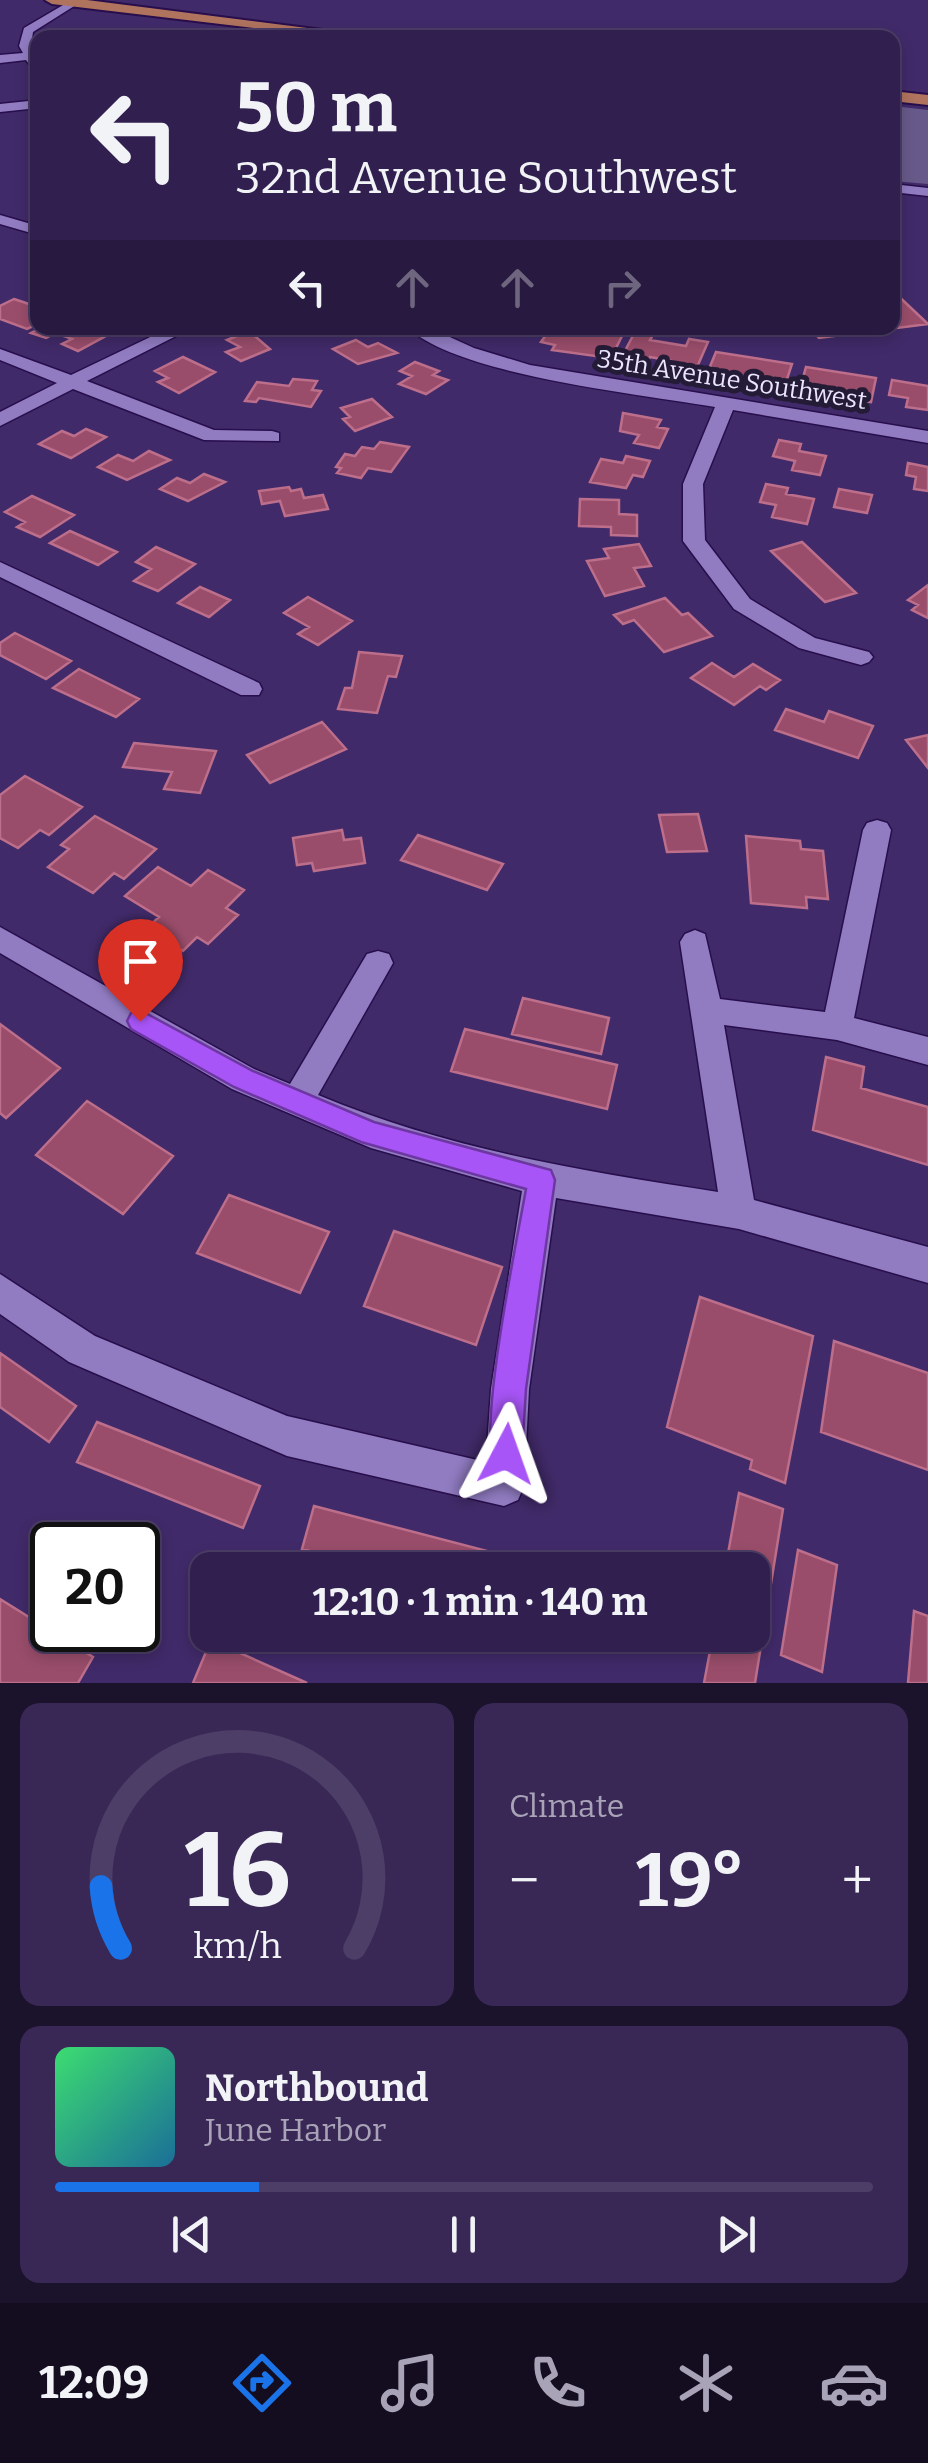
<!DOCTYPE html>
<meta charset="utf-8">
<style>
body{margin:0;font-family:Bitter,serif;background:#392856;color:#f1f3f6;height:100vh;display:flex;flex-direction:column;font-size:38px;white-space:nowrap}
*{box-sizing:border-box;margin:0}
p{font-size:32px;color:#a8a3b7}
.icon{flex:none;width:55px;height:55px;fill:none;stroke:currentColor;stroke-width:2;stroke-linecap:round;stroke-linejoin:round}
.map{position:relative;height:1683px;overflow:hidden}
.panel{display:flex;flex-direction:column;gap:20px;padding:20px;background:#1b122b;flex:1}
.panel>*{flex:none}
.top-card{position:absolute;left:30px;top:30px;width:870px;height:305px;border-radius:20px;box-shadow:0 5px 15px #0003,0 0 0 2px #4c3e66;background:#31204f;color:#f1f3f6;overflow:hidden}
.speed{position:absolute;left:30px;top:1522px;display:flex;gap:20px;font-size:50px;font-weight:700;text-align:center}
.speed>*{display:grid;place-content:center;width:130px;height:130px;border-radius:50%;background:#31204f;box-shadow:0 5px 15px #0003,0 0 0 2px #4c3e66;line-height:1}
.speed .limit{border:5px solid #111;border-radius:15px;background:#fff;color:#111}
.pin{position:absolute;display:grid;place-items:center;width:85px;height:85px;color:#fff;margin:-102px -42px;border-radius:50% 50% 50% 0;rotate:-45deg;box-shadow:0 0 10px #0007}
.pin .icon{rotate:45deg}
.me{position:absolute;width:110px;margin:-55px;rotate:4deg;stroke-linejoin:round;filter:drop-shadow(0 0 8px #0008)}
.turn{display:flex;align-items:center;gap:35px;height:210px;padding:0 40px;font-size:45px}
.turn .icon{width:130px;height:130px;stroke-width:2.5}
.turn b{display:block;font-size:70px;line-height:85px}
.lanes{display:flex;align-items:center;height:95px;padding:0 40px;background:#0003;justify-content:center;gap:50px;direction:ltr}
.lanes .off{opacity:.35}
.big{font-size:75px;font-weight:700;line-height:1.1}
.panel .card{flex:1;display:flex;flex-direction:column;justify-content:center;gap:15px;min-width:0;padding:0 35px;border-radius:20px;background:#392856}
.panel .dial{align-items:center;gap:0}
.dial svg{height:260px;overflow:visible;fill:none;stroke:#4c3e66;stroke-width:7;stroke-linecap:round;text-anchor:middle}
.dial text{fill:#f1f3f6;stroke:none}
.song{display:flex;align-items:center;gap:30px}
.cover{width:120px;height:120px;border-radius:15px;background:linear-gradient(135deg,hsl(140 70% 55%),hsl(200 70% 35%))}
.played{height:10px;border-radius:5px;background:linear-gradient(90deg,#1a73e8 25%,#4c3e66 25%)}
.keys{display:flex;justify-content:space-around;direction:ltr}
.heat{display:flex;justify-content:space-between;align-items:center;font-size:55px;direction:ltr}
.panel .tiles{flex:1;display:grid;gap:20px;grid-template-columns:1fr 1fr}
.card:last-child{grid-column:span 2}
.trip{position:absolute;left:190px;top:1552px;width:580px;height:100px;border-radius:20px;background:#31204f;box-shadow:0 5px 15px #0003,0 0 0 2px #4c3e66;font-weight:700;line-height:100px;text-align:center}
.tabs{display:flex;height:160px;justify-content:space-around;align-items:center;background:#140d20;color:#a8a3b7}
.tabs .icon{width:70px;height:70px}
.tabs .active{color:#1a73e8}
.tabs b{font-size:45px;color:#f1f3f6}
.map>svg:first-child{display:block}
.green{fill:#675989}
.building{fill:#994d6a;stroke:#bd6e8a;stroke-width:2.5}
.lines{fill:none;stroke-linecap:round;stroke-linejoin:round}
.minor-casing{stroke:#280e4c;stroke-width:3}
.major-casing{stroke:#280e4c;stroke-width:4}
.minor{fill:#917cc2;fill-rule:evenodd}
.major{fill:#af735e;fill-rule:evenodd}
.route{fill:#a855f7;stroke:#6d37a1;stroke-width:2.5}
.labels{text-anchor:middle;stroke-width:10;stroke-linejoin:round;paint-order:stroke}
.far-street-label{font-size:25px;fill:#ebe6fd;stroke:#241b37}
</style>
<div class="map">
<svg width="928" height="1683" viewBox="0 0 928 1683">
<rect width="100%" height="100%" fill="#412a69"/>
<!-- green -->
<path class="green" d="M893 106 928 110V184L893 181Z"/>
<!-- building -->
<path class="building" d="M892 290 928 324 819 338 810 328H892Z
M14 299 38 307V324L27 329 0 319V306Z
M41 328H105L115 331 78 351 62 344 72 339 56 333 46 338 31 333Z
M551 328H578L623 334 613 354 597 351 595 356 552 350 555 345 541 342Z
M249 331 270 349 241 361 226 352 240 347 227 340Z
M635 332 653 335 650 340 686 346 689 339 708 342 694 374 667 370 671 361 650 357 645 367 619 362Z
M356 340 368 347 378 343 397 353 358 364 333 349Z
M716 352 792 364 784 388 730 377 729 380 706 376Z
M183 357 215 372 179 393 158 382 168 378 155 371Z
M415 362 439 371 433 375 448 380 426 394 399 384 412 376 400 371Z
M806 367 876 378 871 402 850 399 852 391 822 387 820 395 799 392Z
M293 379 317 381 312 390 321 391 311 407 259 398 256 402 245 401 257 382 289 386Z
M892 380 928 386V410L906 407 908 398 889 395Z
M372 399 392 417 355 431 343 419 350 417 341 408Z
M623 413 661 420 657 427 668 429 659 448 634 443 639 435 620 431Z
M86 429 106 437 71 458 39 444 62 431 74 436Z
M779 440 801 444 799 451 826 456 820 475 792 470 795 461 773 456Z
M380 442 409 447 391 472 368 468 361 478 337 473 341 468 336 467 345 454 355 456 362 447 374 449Z
M149 451 170 460 127 480 98 467 118 455 133 461Z
M626 456 650 461 643 477 633 475 626 488 590 482 601 459 623 463Z
M908 463 928 467V491L914 489 916 477 906 475Z
M204 474 225 482 188 501 160 489 177 478 190 483Z
M766 484 788 488 786 494 814 499 807 524 772 517 776 505 760 502Z
M289 487 291 491 301 489 304 498 323 495 328 509 285 516 280 501 262 504 259 491Z
M839 489 872 495 867 513 834 507Z
M32 496 74 515 40 537 17 527 25 522 5 512Z
M580 499 619 500V514L637 515V536L611 535V527L579 526Z
M70 531 117 552 98 565 50 543Z
M802 542 856 593 825 602 771 551Z
M639 544 651 566 634 568 644 586 605 596 587 561 609 558 604 549Z
M156 547 195 564 158 591 134 581 151 569 136 562Z
M928 585V618L912 610 918 605 908 600Z
M200 587 230 600 209 617 178 603Z
M308 597 352 621 318 645 298 634 309 627 284 613Z
M665 598 682 615 688 613 712 636 664 652 634 620 623 624 614 615Z
M15 633 71 661 46 679 0 655V643Z
M359 652 402 656 396 677 388 676 377 713 338 709 345 688H352Z
M712 663 734 677 753 664 780 680 766 690 760 686 734 705 691 678Z
M79 669 139 699 116 717 53 688Z
M786 709 824 722 829 711 873 726 858 758 775 730Z
M322 722 346 749 270 783 247 755Z
M928 735V768L906 740Z
M134 743 216 751 200 793 164 789 172 772 123 767Z
M25 776 82 807 49 835 40 830 18 848 0 838V795Z
M698 814 707 851 667 852 659 815Z
M95 816 156 849 124 879 114 873 93 893 48 867 69 849 61 845Z
M342 830 344 840 361 838 365 863 314 871 312 863 297 865 293 838Z
M418 835 503 864 487 890 401 860Z
M746 836 800 841 801 849 823 851 828 899 806 897 807 908 751 903Z
M158 867 191 886 208 870 244 890 226 908 238 915 208 944 197 937 183 951 146 929 159 917 125 896Z
M523 998 609 1018 601 1054 512 1034Z
M0 1024 60 1068 6 1118 0 1113Z
M465 1029 617 1065 607 1109 451 1071Z
M826 1057 864 1067 861 1088 928 1107V1165L813 1130Z
M87 1101 173 1156 123 1214 36 1155Z
M229 1195 329 1232 300 1293 197 1253Z
M394 1231 502 1267 476 1345 364 1306Z
M700 1297 813 1336 785 1483 750 1469 752 1460 667 1427Z
M834 1341 928 1373V1470L821 1432Z
M0 1353 76 1406 49 1442 0 1407Z
M97 1422 260 1486 243 1528 77 1462Z
M739 1493 783 1509 755 1683H704L713 1635H752V1570H725Z
M314 1506 560 1570H382L302 1549Z
M798 1550 837 1565 822 1672 781 1655Z
M0 1599 93 1657 78 1683H0Z
M914 1611 928 1616V1683H908Z
M211 1640 307 1683H193Z"/>
<g class="lines">
<!-- minor casing -->
<g class="minor-casing">
<path id="minor" d="M70 1 79 3 33 32 31 46 38 52V76L26 60 0 63V55L23 53 19 46 24 28Z
M38 100V108L0 112V104Z
M892 184 928 188V196L892 192Z
M0 215 38 226V235L0 224Z
M169 328H192L87 381 214 430 272 431 279 433V441L204 440 73 389 0 426V412L57 383 0 360V349L71 375Z
M408 328H430L474 348 530 365 928 431V443L733 410 703 484 705 540 750 599 815 638 869 652 873 657 869 662 861 665 799 648 734 609 683 541V484L715 407C641 394 461 376 408 328Z
M0 562 259 683 262 689 259 695H241L0 577Z
M877 820 887 823 891 830 854 1018 928 1037V1065L837 1040 724 1025 754 1200 928 1247V1283L739 1229 556 1198 529 1389 524 1486 518 1500 504 1506 287 1456 69 1362 0 1314V1274L95 1336 287 1416 486 1462 491 1389 522 1191 371 1148 232 1089 0 953V927L254 1069 290 1084 367 954 378 951 389 954 393 963 318 1095C446 1149 582 1171 718 1192L680 942 685 934 695 930 705 934 720 999 825 1012 863 830 867 823Z"/>
</g>
<!-- major casing -->
<g class="major-casing">
<path id="major" d="M45 0H87L386 38H338L52 4Z
M892 91 928 95V105L892 101Z"/>
</g>
<!-- minor -->
<use href="#minor" class="minor"/>
<!-- major -->
<use href="#major" class="major"/>
</g>
<!-- route -->
<path class="route" d="M140 1010 253 1071 374 1122 551 1170 555 1180 526 1389 522 1454 518 1465 506 1470 494 1465C478 1427 517 1240 526 1189L361 1142 234 1087 131 1029 127 1021 131 1013Z"/>
<g class="labels">
<!-- far-street labels -->
<g class="far-street-label">
<text transform="translate(732 379) rotate(9)" y="9">35th Avenue Southwest</text>
</g>
</g>
</svg>
<div class="speed"><div class="limit">20</div></div>
<div class="pin" style="left:140px;top:1021px;background:#d93025"><svg class="icon" aria-label="arrive" viewBox="0 0 24 24"><path d="M6 21V4h12l-3 4 3 4H6"/></svg></div>
<svg class="me" style="left:506px;top:1454px" viewBox="-20 -20 40 40"><path d="M0-17L14 15 0 8-14 15z" fill="#a855f7" stroke="#fff" stroke-width="4"/></svg>
<div class="trip">12:10 · 1 min · 140 m</div>
<div class="top-card">
<div class="turn"><svg class="icon" aria-label="left" viewBox="0 0 24 24"><path d="M17 20v-9H6M10 6l-5 5 5 5"/></svg><div><b>50 m</b>32nd Avenue Southwest</div></div>
<div class="lanes"><svg class="icon" aria-label="left" viewBox="0 0 24 24"><path d="M17 20v-9H6M10 6l-5 5 5 5"/></svg><svg class="icon off" aria-label="ahead" viewBox="0 0 24 24"><path d="M12 20V5M6 11l6-6 6 6"/></svg><svg class="icon off" aria-label="ahead" viewBox="0 0 24 24"><path d="M12 20V5M6 11l6-6 6 6"/></svg><svg class="icon off" aria-label="right" viewBox="0 0 24 24"><path d="M7 20v-9h11M14 6l5 5-5 5"/></svg></div>
</div>
</div>
<section class="panel">
<div class="tiles">
<div class="card dial"><svg viewBox="0 0 100 80">
<path d="M14 69A42 42 0 1 1 86 69"/>
<path d="M14 69A42 42 0 0 1 8 50" stroke="#1a73e8"/>
<text x="50" y="56" font-size="32" font-weight="700">16</text>
<text x="50" y="72" font-size="11">km/h</text>
</svg></div>
<div class="card"><p>Climate</p>
<div class="heat"><a>−</a><b class="big">19°</b><a>+</a></div>
</div>
<div class="card">
<div class="song"><i class="cover"></i><div><b>Northbound</b><p>June Harbor</p></div></div>
<div class="played"></div>
<div class="keys"><svg class="icon" aria-label="previous" viewBox="0 0 24 24"><path d="M18 5L8 12l10 7zM5 5v14"/></svg><svg class="icon" aria-label="pause" viewBox="0 0 24 24"><path d="M8 5v14M16 5v14"/></svg><svg class="icon" aria-label="next" viewBox="0 0 24 24"><path d="M6 5l10 7-10 7zM19 5v14"/></svg></div>
</div>
</div>
</section>
<nav class="tabs">
<b>12:09</b>
<svg class="icon active" aria-label="directions" viewBox="0 0 24 24"><path d="M12 3l9 9-9 9-9-9zM9 14v-3h6M13 9l2 2-2 2"/></svg>
<svg class="icon" aria-label="music" viewBox="0 0 24 24"><path d="M9 18V5l10-2v13"/><circle cx="6" cy="18" r="3"/><circle cx="16" cy="16" r="3"/></svg>
<svg class="icon" aria-label="phone" viewBox="0 0 24 24"><path d="M5 4h4l2 5-3 2q2 4 5 5l2-3 5 2v4C11 20 4 13 5 4z"/></svg>
<svg class="icon" aria-label="climate" viewBox="0 0 24 24"><path d="M12 3v18M4 7l16 10M4 17L20 7"/></svg>
<svg class="icon" aria-label="car" viewBox="0 0 24 24"><path d="M5 17H2v-5l4-1 3-4h7l3 4 3 1v5h-3M9 17h6M6 11h13"/><circle cx="7" cy="17" r="2"/><circle cx="17" cy="17" r="2"/></svg>
</nav>
